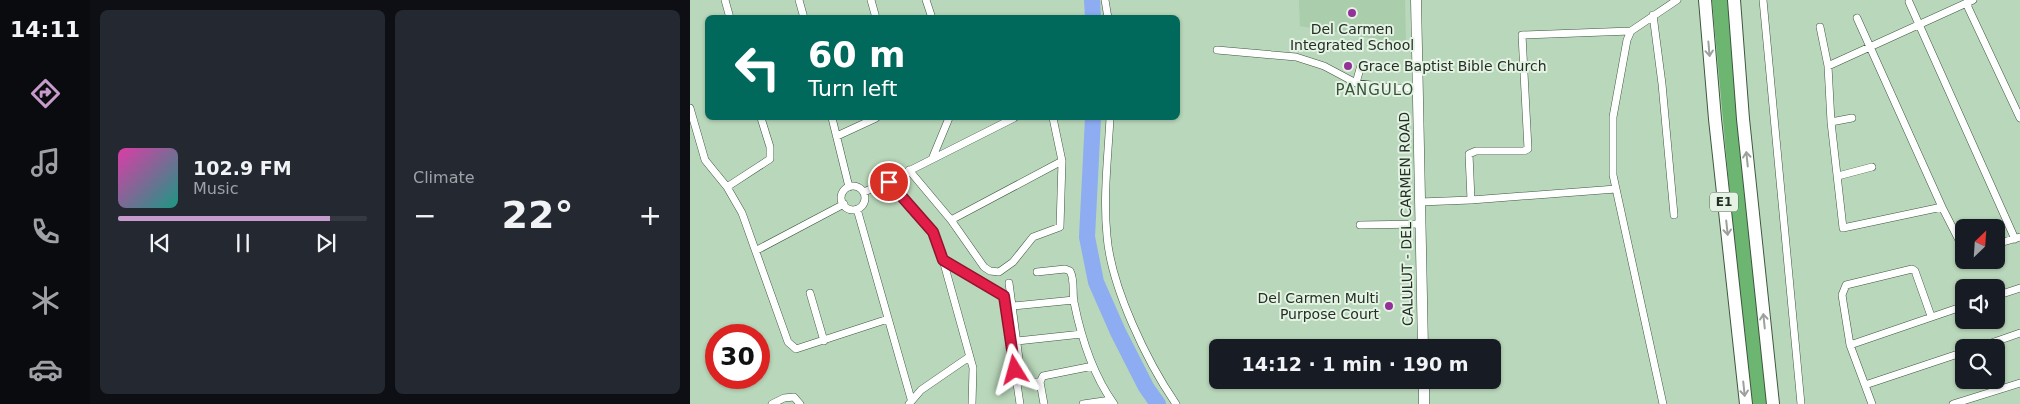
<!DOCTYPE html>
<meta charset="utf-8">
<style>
body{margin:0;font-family:"DejaVu Sans",sans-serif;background:#242831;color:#f1f3f6;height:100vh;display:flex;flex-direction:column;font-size:19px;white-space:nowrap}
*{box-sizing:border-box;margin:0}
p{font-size:16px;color:#9ea1a6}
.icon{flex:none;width:28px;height:28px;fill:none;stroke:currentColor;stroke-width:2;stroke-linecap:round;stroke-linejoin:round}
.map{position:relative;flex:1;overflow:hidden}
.panel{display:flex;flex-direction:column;gap:10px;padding:10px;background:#0d0f14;width:600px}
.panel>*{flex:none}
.top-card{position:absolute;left:15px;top:15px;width:475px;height:105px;border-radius:8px;box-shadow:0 1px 4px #0004;background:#00695c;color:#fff;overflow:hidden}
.needle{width:32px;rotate:25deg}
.buttons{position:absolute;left:1265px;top:219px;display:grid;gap:10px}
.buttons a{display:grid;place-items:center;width:50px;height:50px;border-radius:8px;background:#171b24;box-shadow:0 1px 4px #0004;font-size:25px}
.speed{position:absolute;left:15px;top:324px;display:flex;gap:10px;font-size:25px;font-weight:700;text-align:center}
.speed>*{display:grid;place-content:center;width:65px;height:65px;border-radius:50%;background:#171b24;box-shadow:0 1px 4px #0004;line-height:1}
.speed .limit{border:8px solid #d22;background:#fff;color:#111}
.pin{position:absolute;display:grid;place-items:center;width:42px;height:42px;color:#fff;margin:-21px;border:2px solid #fff;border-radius:50%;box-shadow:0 1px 5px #0007}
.me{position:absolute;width:55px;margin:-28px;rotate:352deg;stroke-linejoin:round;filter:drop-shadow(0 0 4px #0008)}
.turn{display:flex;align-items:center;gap:18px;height:105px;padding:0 20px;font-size:22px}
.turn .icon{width:65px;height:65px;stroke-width:2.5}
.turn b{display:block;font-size:35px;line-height:42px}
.big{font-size:38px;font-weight:800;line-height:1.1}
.panel .widget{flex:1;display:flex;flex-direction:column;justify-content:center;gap:8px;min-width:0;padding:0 18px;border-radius:8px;background:#242831}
.song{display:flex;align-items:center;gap:15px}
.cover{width:60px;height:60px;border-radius:8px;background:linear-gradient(135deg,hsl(320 70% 55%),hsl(170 70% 35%))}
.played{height:5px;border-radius:2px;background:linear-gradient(90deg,#c79ccc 85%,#363941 85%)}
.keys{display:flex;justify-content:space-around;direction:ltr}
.heat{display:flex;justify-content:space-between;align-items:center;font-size:28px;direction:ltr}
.panel .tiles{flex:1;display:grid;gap:10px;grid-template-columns:repeat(2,1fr)}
.trip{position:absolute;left:519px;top:339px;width:292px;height:50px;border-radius:8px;background:#171b24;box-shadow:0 1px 4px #0004;font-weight:800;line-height:50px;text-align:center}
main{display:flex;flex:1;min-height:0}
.dock{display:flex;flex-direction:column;width:90px;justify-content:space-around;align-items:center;background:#090b0e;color:#9ea1a6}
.dock .icon{width:35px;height:35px}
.dock .selected{color:#c79ccc}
.dock b{font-size:22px;color:#f1f3f6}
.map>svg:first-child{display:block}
.built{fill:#aacdab}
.green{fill:#6cb672}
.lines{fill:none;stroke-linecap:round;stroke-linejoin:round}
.river{stroke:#8dacf2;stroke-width:16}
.street-casing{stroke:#3d573f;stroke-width:8}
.secondary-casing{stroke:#3d573f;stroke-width:11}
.highway-casing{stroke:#3d573f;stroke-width:14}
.street{stroke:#fff;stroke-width:7}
.secondary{stroke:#fff;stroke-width:10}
.highway{stroke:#fff;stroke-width:12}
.oneway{stroke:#9ca19c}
.route-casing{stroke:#92132f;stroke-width:12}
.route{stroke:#e11d48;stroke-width:9}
.poi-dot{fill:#933198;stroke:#e4f3e4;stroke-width:2}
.labels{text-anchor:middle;stroke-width:4;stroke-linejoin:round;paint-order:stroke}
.shield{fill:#e4f3e4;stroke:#5d6a5e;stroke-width:1}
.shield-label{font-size:12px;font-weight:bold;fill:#232f24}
.poi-label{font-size:14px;fill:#232f24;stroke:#e4f3e4}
.street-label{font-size:14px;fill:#232f24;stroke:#e4f3e4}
.neighbourhood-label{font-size:15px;letter-spacing:1px;fill:#39533b;stroke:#e4f3e4}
</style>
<main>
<nav class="dock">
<b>14:11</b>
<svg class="icon selected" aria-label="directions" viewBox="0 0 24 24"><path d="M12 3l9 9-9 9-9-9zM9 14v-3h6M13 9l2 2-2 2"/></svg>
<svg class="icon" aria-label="music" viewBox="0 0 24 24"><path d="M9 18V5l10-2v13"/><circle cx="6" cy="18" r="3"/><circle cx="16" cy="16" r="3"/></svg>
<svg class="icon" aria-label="phone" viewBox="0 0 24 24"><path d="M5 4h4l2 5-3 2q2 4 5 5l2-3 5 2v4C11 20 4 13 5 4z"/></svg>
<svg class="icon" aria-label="climate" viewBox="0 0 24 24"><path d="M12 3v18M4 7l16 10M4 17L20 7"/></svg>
<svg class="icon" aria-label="car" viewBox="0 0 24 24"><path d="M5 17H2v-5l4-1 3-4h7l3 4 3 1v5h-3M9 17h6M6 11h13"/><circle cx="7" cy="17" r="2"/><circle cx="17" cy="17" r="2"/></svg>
</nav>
<section class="panel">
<div class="tiles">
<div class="widget">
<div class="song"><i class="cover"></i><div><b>102.9 FM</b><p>Music</p></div></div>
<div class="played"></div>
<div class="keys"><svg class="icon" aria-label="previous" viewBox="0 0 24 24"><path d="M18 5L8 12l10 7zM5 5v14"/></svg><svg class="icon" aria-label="pause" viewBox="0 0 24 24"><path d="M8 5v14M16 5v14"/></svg><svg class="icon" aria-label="next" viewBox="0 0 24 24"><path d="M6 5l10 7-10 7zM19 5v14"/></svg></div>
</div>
<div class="widget"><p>Climate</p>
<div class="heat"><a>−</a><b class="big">22°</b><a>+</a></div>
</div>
</div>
</section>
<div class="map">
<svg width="1330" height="404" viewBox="0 0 1330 404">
<rect width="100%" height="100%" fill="#b9d7ba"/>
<!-- built -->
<path class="built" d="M609 0H715L716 44 610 26Z"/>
<!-- green -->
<path class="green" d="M1022 0H1039L1077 404H1059Z"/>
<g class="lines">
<!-- river -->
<path class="river" d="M402 0 403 18
M403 118 397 237 406 282 428 332 456 387 468 404"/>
<!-- street casing -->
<g class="street-casing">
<path id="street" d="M35 0 40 18
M109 0 114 18
M181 0 186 18
M236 0 242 18
M415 0 418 18
M1073 0 1111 404
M1219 2 1325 239
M1276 3 1330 118
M963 15 972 84 984 215
M1167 18 1252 207 1274 250
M1130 27 1138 66 1141 122 1153 228 1252 207
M527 50 606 57 634 66 666 83 703 88H727
M1138 66 1283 0
M666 83 671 65
M0 108 15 160 37 187 52 213 98 342 106 349 198 319
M142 118 159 187
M420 118C418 157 413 197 417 236 421 287 457 362 486 404
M1141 122 1162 118
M147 136 186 118
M242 159 259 118
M219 170 261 220 294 267 300 271 309 272 323 262 343 237 370 227 372 161 363 118
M1148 176 1182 167
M199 181 243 232 253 260 283 368 282 404
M151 198a12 12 0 1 1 24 0a12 12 0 1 1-24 0Z
M37 187 80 159V147L71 118
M174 192 199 181 324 118
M781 200 779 154 786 151H834L838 149 832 35 941 31
M730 202 781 200 926 189
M167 209 221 399
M261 220 372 161
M670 225 731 224
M1306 244 1330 237
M67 250 154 204
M253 260 314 296 330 404
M347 272 375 269 380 271C385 280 382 292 384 302 391 337 403 375 424 404
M319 283 332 382H350
M120 293 134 341
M1306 296 1330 288
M323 306 384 300
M327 341 392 334
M1160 345 1274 306
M1287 348 1330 333
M1175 385 1274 352
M82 404 94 398 104 397 110 404
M219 404 231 390 279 357
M354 404 350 382 353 376 403 366
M393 404 421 400
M973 404 923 175V117L937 40 941 31 987 0
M1182 404 1160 345 1152 295 1156 285 1222 269 1225 271 1241 316
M1263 404 1330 383"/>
</g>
<!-- secondary casing -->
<g class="secondary-casing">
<path id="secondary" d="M726 0 733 348
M734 380V404"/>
</g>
<!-- highway casing -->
<g class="highway-casing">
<path id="highway" d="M1015 0 1025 119 1056 404
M1044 0 1053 119 1083 404"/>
</g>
<!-- street -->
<use href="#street" class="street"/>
<!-- secondary -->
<use href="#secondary" class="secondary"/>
<!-- highway -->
<use href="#highway" class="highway"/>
</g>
<!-- one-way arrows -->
<defs><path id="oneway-shaft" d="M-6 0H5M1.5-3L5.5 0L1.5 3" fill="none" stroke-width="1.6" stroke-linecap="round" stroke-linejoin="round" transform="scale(1.25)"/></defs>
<g class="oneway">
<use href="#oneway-shaft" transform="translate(1019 49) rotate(85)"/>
<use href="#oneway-shaft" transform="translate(1057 159) rotate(-96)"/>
<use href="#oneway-shaft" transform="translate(1037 228) rotate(84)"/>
<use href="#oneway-shaft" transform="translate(1074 321) rotate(-96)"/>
<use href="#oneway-shaft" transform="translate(1054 389) rotate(84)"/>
</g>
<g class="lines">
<!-- route casing -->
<g class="route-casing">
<path id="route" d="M199 182 243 232 253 260 314 296 325 370"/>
</g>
<!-- route -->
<use href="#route" class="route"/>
</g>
<!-- markers -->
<g class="poi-dot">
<circle cx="662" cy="13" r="5"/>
<circle cx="658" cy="66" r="5"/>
<circle cx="699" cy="306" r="5"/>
</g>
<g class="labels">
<!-- shield labels -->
<rect class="shield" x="1020" y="192.5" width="28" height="19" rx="4"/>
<g class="shield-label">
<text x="1034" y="206">E1</text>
</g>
<!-- poi labels -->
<g class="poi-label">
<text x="662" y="34">Del Carmen<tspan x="662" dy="16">Integrated School</tspan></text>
<text x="668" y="71" text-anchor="start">Grace Baptist Bible Church</text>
<text x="689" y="303" text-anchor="end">Del Carmen Multi<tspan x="689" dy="16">Purpose Court</tspan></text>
</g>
<!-- street labels -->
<g class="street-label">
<text transform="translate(716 219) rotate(-91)" y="5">CALULUT - DEL CARMEN ROAD</text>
</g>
<!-- neighbourhood labels -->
<g class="neighbourhood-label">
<text x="685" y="95">PANGULO</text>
</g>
</g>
</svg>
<div class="buttons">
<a><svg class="needle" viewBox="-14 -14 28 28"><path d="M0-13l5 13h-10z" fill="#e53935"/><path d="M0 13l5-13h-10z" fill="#9ea1a6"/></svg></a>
<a><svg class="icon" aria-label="sound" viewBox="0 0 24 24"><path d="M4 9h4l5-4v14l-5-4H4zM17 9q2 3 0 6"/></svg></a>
<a><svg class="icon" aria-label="search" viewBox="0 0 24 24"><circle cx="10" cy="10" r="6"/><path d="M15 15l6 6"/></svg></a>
</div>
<div class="speed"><div class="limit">30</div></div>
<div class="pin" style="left:199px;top:182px;background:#d93025"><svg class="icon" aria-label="arrive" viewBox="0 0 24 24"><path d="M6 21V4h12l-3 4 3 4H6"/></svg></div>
<svg class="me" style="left:325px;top:370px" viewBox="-20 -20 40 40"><path d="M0-17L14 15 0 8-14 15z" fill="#e11d48" stroke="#fff" stroke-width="4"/></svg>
<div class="trip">14:12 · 1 min · 190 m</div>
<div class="top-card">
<div class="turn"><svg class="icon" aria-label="left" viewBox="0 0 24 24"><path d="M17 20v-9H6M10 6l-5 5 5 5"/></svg><div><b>60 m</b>Turn left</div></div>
</div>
</div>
</main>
